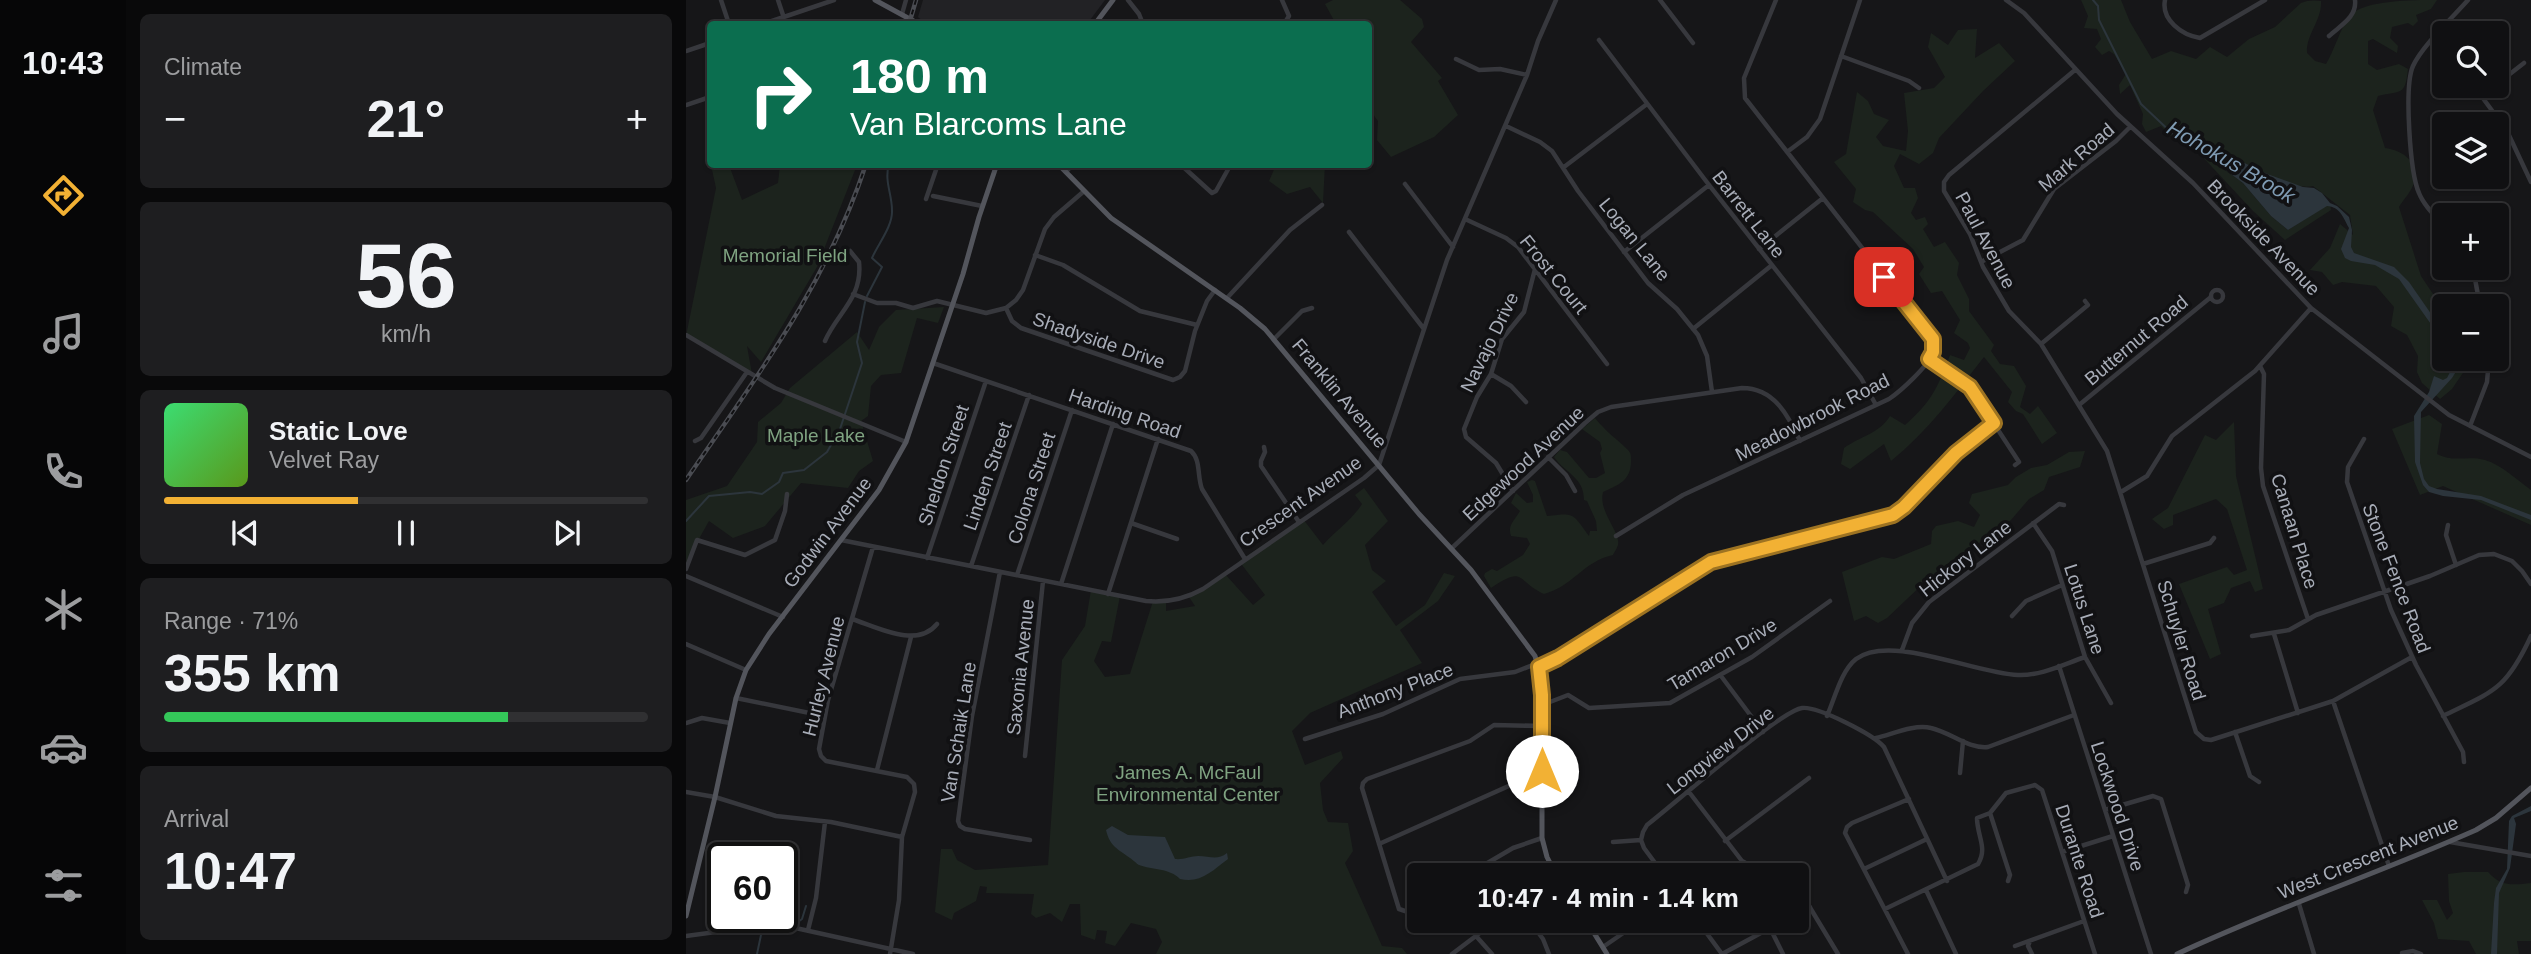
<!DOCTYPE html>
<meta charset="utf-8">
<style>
body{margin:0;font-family:Arial,sans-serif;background:#1e1e20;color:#f1f3f6;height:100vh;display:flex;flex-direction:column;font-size:26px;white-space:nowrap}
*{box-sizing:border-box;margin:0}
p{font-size:23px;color:#9c9d9f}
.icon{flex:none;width:38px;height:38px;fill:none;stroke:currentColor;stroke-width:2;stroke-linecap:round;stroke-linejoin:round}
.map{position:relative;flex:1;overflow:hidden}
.panel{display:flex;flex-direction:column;gap:14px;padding:14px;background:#09090a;width:560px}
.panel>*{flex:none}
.hud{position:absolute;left:21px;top:21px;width:665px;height:147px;border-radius:7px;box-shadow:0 2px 5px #0004,0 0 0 2px #303032;background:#0b6e4f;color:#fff;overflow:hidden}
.fabs{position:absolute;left:1746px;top:21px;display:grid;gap:14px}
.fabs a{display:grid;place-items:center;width:77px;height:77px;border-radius:7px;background:#101012;box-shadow:0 2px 5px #0004,0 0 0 2px #303032;font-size:35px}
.speed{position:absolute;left:21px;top:842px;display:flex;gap:14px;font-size:35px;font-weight:700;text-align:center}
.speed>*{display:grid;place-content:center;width:91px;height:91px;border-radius:50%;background:#101012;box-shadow:0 2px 5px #0004,0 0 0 2px #303032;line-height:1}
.speed .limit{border:4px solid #111;border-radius:10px;background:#fff;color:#111}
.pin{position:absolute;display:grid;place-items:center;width:60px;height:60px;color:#fff;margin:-30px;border-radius:14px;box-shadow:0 4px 10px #0006}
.me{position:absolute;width:77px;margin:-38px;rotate:0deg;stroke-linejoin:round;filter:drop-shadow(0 0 5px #0008)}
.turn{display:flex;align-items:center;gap:24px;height:147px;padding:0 28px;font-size:32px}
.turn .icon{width:91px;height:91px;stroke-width:2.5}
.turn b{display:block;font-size:49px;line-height:60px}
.big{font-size:52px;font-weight:700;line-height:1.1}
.panel .tile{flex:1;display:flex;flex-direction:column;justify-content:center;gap:10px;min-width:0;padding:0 24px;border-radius:10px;background:#1e1e20}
.panel .dial{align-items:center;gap:0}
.dial b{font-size:91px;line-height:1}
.song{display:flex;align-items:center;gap:21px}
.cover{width:84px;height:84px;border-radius:10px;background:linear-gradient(135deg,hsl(140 70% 55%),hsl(90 70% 35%))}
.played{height:7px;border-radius:4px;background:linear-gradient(90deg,#f2b134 40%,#303032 40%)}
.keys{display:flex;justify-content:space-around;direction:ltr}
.heat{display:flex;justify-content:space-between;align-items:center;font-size:38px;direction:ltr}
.charge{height:10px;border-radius:5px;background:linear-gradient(90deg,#34c759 71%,#303032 0)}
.trip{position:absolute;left:721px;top:863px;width:402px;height:70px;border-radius:7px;background:#101012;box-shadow:0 2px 5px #0004,0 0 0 2px #303032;font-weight:700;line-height:70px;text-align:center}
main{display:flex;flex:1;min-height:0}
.tabs{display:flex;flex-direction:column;width:126px;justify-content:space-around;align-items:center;background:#060607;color:#9c9d9f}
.tabs .icon{width:49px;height:49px}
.tabs .current{color:#f2b134}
.tabs b{font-size:32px;color:#f1f3f6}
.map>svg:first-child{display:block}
.built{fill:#222225}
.green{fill:#1c231d}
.water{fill:#2c353c}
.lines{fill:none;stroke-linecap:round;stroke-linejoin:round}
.stream{stroke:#2c353c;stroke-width:2}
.minor{stroke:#37383d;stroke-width:4.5}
.major{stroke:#53555c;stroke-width:5}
.rail-casing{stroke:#4a4c52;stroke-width:4.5}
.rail{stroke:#111113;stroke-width:2;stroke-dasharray:5;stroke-linecap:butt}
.route-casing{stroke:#9d7322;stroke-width:18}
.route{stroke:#f2b134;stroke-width:12}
.labels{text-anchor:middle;stroke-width:7;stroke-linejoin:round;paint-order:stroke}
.street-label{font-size:19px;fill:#a8adb8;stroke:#111113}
.park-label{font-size:19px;fill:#7fa381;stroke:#111113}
.water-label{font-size:21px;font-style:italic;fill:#7f9bb3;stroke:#111113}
</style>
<main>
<nav class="tabs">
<b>10:43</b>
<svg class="icon current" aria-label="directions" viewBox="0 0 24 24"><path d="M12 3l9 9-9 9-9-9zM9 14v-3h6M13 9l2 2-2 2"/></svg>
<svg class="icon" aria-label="music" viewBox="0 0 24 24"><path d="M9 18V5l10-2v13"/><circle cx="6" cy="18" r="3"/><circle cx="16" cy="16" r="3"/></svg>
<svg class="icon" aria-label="phone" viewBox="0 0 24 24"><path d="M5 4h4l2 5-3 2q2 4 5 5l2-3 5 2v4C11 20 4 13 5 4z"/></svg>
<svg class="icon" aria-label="climate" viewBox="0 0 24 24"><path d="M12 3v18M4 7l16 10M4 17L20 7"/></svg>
<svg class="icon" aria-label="car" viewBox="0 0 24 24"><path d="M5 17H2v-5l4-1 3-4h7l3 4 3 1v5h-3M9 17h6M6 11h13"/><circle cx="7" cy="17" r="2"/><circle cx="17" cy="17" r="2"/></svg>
<svg class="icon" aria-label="filters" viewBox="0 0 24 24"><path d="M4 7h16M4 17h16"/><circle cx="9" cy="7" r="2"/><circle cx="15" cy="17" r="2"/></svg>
</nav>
<section class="panel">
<div class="tile"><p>Climate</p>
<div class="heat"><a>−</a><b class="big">21°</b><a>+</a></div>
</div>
<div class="tile dial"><b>56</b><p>km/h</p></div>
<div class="tile">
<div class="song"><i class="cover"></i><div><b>Static Love</b><p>Velvet Ray</p></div></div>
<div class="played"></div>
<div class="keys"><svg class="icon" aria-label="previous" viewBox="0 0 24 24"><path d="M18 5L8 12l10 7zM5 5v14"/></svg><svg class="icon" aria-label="pause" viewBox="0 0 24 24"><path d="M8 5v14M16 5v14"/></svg><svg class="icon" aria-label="next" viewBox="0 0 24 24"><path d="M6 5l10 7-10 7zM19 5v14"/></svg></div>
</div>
<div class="tile"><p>Range · 71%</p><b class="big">355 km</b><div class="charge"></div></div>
<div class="tile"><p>Arrival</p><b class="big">10:47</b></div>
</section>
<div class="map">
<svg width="1845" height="954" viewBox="0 0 1845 954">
<rect width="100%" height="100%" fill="#161618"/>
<!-- built -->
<path class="built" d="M237 0H419L401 24H240L232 17Z"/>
<!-- green -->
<path class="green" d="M647 0H714L736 19 738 27 725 42 756 78 752 81 772 115 748 137 705 157 691 140 692 121 683 109 682 24H650L639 4Z
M1395 0H1435L1444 22 1466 59 1485 51 1510 59 1524 47 1541 57 1563 39 1589 27 1615 3C1621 0 1629 0 1635 1 1636 21 1620 34 1621 53L1629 61 1640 64C1649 49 1653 31 1664 15 1681 0 1725 0 1751 0L1745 9 1730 15 1732 21 1727 26 1722 23 1706 27 1704 38 1712 46 1711 53 1687 39 1682 41V64L1691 70 1713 64 1722 69C1719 97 1715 90 1692 96L1687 110 1699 148C1718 151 1732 161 1728 182 1727 190 1717 200 1713 207L1735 276 1759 312V359H1781L1783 364 1766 389 1754 399 1736 383 1731 372 1732 356 1721 335 1705 326 1708 307 1690 286 1656 282 1647 285 1636 272 1624 270 1644 248 1654 224 1667 235 1664 215 1627 186C1605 191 1561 165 1542 154L1535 152 1529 155 1538 169 1557 183 1585 216 1602 230 1644 203 1645 210 1599 240 1567 211 1513 153 1487 138 1475 126 1460 132 1456 124 1457 114 1444 85 1434 94 1433 85 1440 74 1428 54 1423 51 1416 55 1409 47 1415 39 1411 29 1398 28 1402 16Z
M1291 29 1289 58 1313 43 1329 61 1297 91 1253 138 1247 153 1233 164 1214 154 1208 166 1218 188H1229L1232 198 1225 213 1230 220 1239 217 1242 224 1237 229 1248 247 1259 242 1273 263 1271 275 1283 299V311L1308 345 1305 351 1314 364 1328 366 1340 386 1334 407 1344 414 1352 406 1371 433 1356 444 1337 414 1330 411 1322 402 1326 392 1298 357C1269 394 1242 431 1205 461L1198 444 1164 469 1155 464 1158 448C1175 436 1194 433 1204 416L1219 425C1246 401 1251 389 1264 355L1278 360 1284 348 1282 343 1268 333 1274 320 1256 291 1245 293 1233 274 1238 267 1227 249 1187 212 1179 210 1167 202 1170 189 1148 162 1160 154 1171 92 1182 101 1188 114 1203 120 1190 137 1197 146 1220 151 1222 131 1218 93 1248 88 1259 77 1242 47 1245 33 1262 45 1272 30Z
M639 164 637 203 624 187 601 194 583 181 590 165Z
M25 165H43L56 200 92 183 94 165H171L131 267 75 362 61 346 66 374 0 336 30 188Z
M258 307 252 323 231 318 215 373 195 375 185 386 182 416 175 421 187 461 173 471 162 488 115 483 79 526 47 538 23 521 0 562V500L41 486 71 442 72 422 95 403 104 388 171 332 183 350 193 327 210 310Z
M1743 415 1756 424 1751 454C1768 463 1781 455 1799 460 1816 465 1831 480 1845 490V525L1757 486 1734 495 1706 429Z
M909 418C920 432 931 439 942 450 945 453 945 456 945 461 945 481 932 485 917 492 912 512 935 532 932 545 931 549 928 552 927 555 896 562 888 586 858 594 830 582 840 564 805 588L798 576 799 573 806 569 811 571 837 555 844 544 841 538 825 536C821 525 829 520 834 511L825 503 830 493 841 503 847 502V495L841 482 846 480 849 481 861 516C888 513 886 512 903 536L904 531H911L910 521 901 501 898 500C898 477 879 473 868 457L874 450 881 452 903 478H910L919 473 914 453 916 449 914 442 896 429Z
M1548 422 1550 476 1577 589 1569 592 1564 581 1545 588 1538 603 1522 609 1535 654 1524 659 1493 584 1541 567 1548 575 1561 570 1541 509 1530 499 1487 515V525L1478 529 1466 519 1482 508 1519 435 1530 440Z
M1399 451 1394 467 1363 477 1358 490 1343 499 1325 520 1241 580 1201 618 1192 623 1180 616 1168 621 1156 572 1196 557 1208 559 1245 544 1246 531 1250 526 1272 521 1288 527 1294 515 1283 503 1286 494 1322 485 1330 477 1345 468 1361 465 1383 452Z
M678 488 702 521 679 545 686 570 700 581 686 592 710 626 739 605 758 573 769 576 752 601 714 630 736 663 624 713 606 731 619 765 655 751 657 758 634 783 637 810 642 822 662 823 667 851 659 863 696 946 716 948 721 954H470L476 942 470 929 445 923 429 946 419 943 421 931 411 930 409 940 395 935 394 904H384L376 922 364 913 350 918 345 914 348 894 300 893 301 887 294 886 290 901 268 913 266 920 249 912 255 849H266L271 860 289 870 362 865 376 660 399 626 405 590 434 596 425 642 416 641 408 661 419 677 444 674 467 601 480 602V611L509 606 503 597 539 574 567 605 579 595 553 561 617 519 637 545C649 531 667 519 676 504L669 495Z
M1778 872H1802C1815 887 1827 885 1845 883V941H1831L1833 954H1790L1783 941 1752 939 1748 923 1736 900H1751L1761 920 1767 913 1763 901 1762 874Z"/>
<!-- water -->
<path class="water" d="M1535 152 1584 175 1617 187 1628 188 1636 193 1644 203 1651 206 1663 217 1666 230 1665 247 1668 253 1708 267 1723 282 1759 334V344L1713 279 1689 265 1665 261 1659 258 1655 249 1663 228C1657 217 1654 207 1641 206L1602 230 1585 216 1557 183 1538 169 1528 155Z
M1765 359H1773L1771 370 1766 378 1735 412 1734 463 1738 479 1743 486 1751 489 1795 496 1845 515V520L1795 500 1757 496 1743 492 1737 485 1729 462 1728 416 1743 392 1748 376 1757 380 1761 378 1767 366Z
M1845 806V811L1828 818 1830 824 1824 868 1813 893 1811 954H1805L1808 903 1810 888 1821 869 1823 821 1826 816Z
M426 826 442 835 479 837 489 859C497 860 505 856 512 856 524 856 531 861 541 853L542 859C526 871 514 884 494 879 484 868 466 870 453 865 451 864 446 859 444 858 432 849 424 847 420 830Z"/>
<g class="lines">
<!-- stream -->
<path class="stream" d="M1407 0 1412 6 1413 20 1455 104 1489 136 1528 155
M181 296 196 267 186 258C192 244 207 226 206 210 206 194 198 181 203 164
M0 521 23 496 64 492 76 494 93 482 97 473 118 470 141 452 154 429 176 363 171 342 179 302
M108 925 116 919 120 906
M71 954 75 935 84 926"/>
<!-- minor -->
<path class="minor" d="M35 0 43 24
M92 0 100 24
M442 0 453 14 457 24
M596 0 603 16 598 24
M974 0 1007 43
M1320 0 1338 13 1431 114 1507 183 1625 308 1763 415 1845 457
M1479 0C1475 20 1496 35 1514 38L1579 0
M216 14 220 0
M77 24 148 0
M1643 36C1655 25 1671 17 1669 0
M1750 37 1759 48
M913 40 1023 185 1175 378 1190 405
M0 51 24 43
M1155 56 1223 81 1233 88
M770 59 793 70 814 69 841 75
M1389 70 1263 175 1258 182V191L1284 234 1297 267 1323 311 1355 344 1421 451 1510 732 1518 739 1525 740 1647 701 1726 657
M1811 84 1838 63
M1788 86 1821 131 1845 182
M1795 96 1809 86
M0 105 24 97
M820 126 854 142 866 151 892 191 962 283 991 309 1012 335 1021 356 1026 392
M1101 152 1121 137 1134 119 1174 0
M494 164 526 193 530 191 545 164
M878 167 961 104
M380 172 387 164
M719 184 767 247
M247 196 296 206
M240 199 252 164
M779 219 820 238 832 247 921 364
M1759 227C1750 217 1738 206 1733 193 1724 173 1718 86 1727 66 1736 46 1767 17 1782 0
M663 232 738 329
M1073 249 1137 198
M938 252 1023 185
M349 255 377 265 454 311 511 325
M1295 262 1337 240 1368 189 1430 141 1444 127
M1787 268 1794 306
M1525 296a6 6 0 1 1 12 0a6 6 0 1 1-12 0Z
M167 294 191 303H210L227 308 251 301 300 313 320 308 330 300 337 290 359 229 368 217 397 192
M541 298 604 230 636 205
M320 308 326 321 335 328 487 380 494 377 499 371 509 331 521 301 529 290
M1007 329 1086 265
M0 335 89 388 220 442
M588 339 616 311 626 308
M139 341C151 313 177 298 173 262L164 251
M1355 344 1402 305 1399 301
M1243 359 1284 387 1333 462 1329 465
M247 363 505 451C515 460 511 476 516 489L559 559
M1574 366 1578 374 1575 468 1577 486 1622 619
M805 374 825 386 840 402
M1393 405 1525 297
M1784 426 1801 382 1803 359
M1678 439 1662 467 1661 482 1705 610 1730 665 1777 752 1778 762
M9 441 15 438 61 372
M578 447 579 452 575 461V466L613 522
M862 457 880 475 889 491
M827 491 810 463 780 437 778 429 791 397 805 374 816 339 838 312 849 269
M1435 492 1461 476 1486 436 1569 371 1625 308
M445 523 491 539
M1347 523 1366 551 1399 657 1425 703
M1762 525 1760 535 1770 565
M930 536 997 495 1203 399C1215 391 1242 366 1247 353 1249 346 1247 342 1245 336L1059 98 1058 78 1090 0
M155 540 460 601C481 603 499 599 517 589L678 478 693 465 761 260 841 75 852 41 870 0
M187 547 142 700 133 749 135 756 140 761 221 777 228 784 229 792 216 837 213 900 204 954
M766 548 899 423 912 412 925 407 1056 388C1088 388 1102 415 1114 441
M241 558 300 381
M1457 564 1524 543 1528 538
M285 566 343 395
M0 569 11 540 59 555 89 540 99 511 101 494
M314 572 286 716 272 821 274 826 279 829 344 840
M331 575 386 410
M0 576 97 617
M375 584 427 424
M422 594 472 439
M1326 616 1340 601 1376 585
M166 619C191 627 231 649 251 624
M1588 634 1612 713
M1566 636 1603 630 1630 615 1744 576 1793 555 1808 554 1826 561 1836 571 1845 584
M0 644 60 670
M1216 650 1226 623 1243 602 1373 504 1378 505
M1373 666 1465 954
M853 667 872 658 1025 562 1207 515 1271 453 1308 423
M1035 676 1077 732
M50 698 138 716
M856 701 864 702 882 695 903 708 984 703 1066 657 1144 601
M1647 701 1703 866
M1141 716C1149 698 1155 671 1170 659 1204 633 1290 674 1332 675 1355 676 1378 664 1399 657
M1757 716C1808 691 1820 690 1845 636
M0 723 16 718 44 723
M1549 732 1564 776 1573 782
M1190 738C1207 734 1228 724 1245 728 1264 732 1282 749 1302 747L1388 715
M619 739 697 714 774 679 829 672 852 663
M339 756 357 581
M191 770 225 637
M1274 773 1277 741
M0 792 29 797 90 816 145 822 216 837
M1003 792 1056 861 1067 867 1100 875
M1419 810 1467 796 1475 799 1502 885 1500 892
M1304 813 1324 875 1322 881
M955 840 957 832 961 825C987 805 1094 711 1116 708 1132 706 1188 735 1198 747L1261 881
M955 840 958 848 978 875
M1039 841 1123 778
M927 842 955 840
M1764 842 1845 856
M693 844 856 771
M1376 852 1427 836
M1178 869 1241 839
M781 875 827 848 856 838
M1111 886 1152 954
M1240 890 1270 954
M1613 904 1628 954
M733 906 722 912 713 909 676 788 677 783 681 779 784 741 808 725 856 726
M1199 909 1292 864C1302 848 1291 836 1291 818L1304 813 1320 793 1349 785 1356 790 1409 954
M1111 914 1124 907
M843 920 857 939 863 954
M1011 920 1036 954
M1084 928 1097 954
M122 930 130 898 139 822
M0 936 82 925H96L227 954
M790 936 806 954
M1344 941 1342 946 1346 954
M1329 946 1398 921
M917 947 956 920
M1716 953 1727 951 1735 954
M766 954 811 920
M1036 954 1099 920
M1222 954 1159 833 1161 827 1166 823 1223 799"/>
<!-- major -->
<path class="major" d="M189 0 233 24
M409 24 427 0
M372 164 425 218 554 308 579 329 733 514 785 570 849 656 855 677 856 695V838L861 857 870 875
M0 916 29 797 50 698 60 670 83 634 193 490 220 442 277 274 293 217 311 164
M900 920 921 954
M1491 954C1589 908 1691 874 1790 830L1810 818 1845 788"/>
<!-- rail casing -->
<g class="rail-casing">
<path id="rail" d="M223 24 230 0
M0 480C71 376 140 286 180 164"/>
</g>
<!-- rail -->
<use href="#rail" class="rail"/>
</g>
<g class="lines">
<!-- route casing -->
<g class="route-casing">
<path id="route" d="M856 771V695L853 667 872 658 1025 562 1207 515 1218 507 1270 453 1308 423 1284 387 1243 359 1247 352V339L1198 277"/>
</g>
<!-- route -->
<use href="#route" class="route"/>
</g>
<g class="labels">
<!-- street labels -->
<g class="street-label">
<text transform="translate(1390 157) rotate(-41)" y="7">Mark Road</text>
<text transform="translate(1063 214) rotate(52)" y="7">Barrett Lane</text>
<text transform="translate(1578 237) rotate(46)" y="7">Brookside Avenue</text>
<text transform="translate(949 239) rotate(51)" y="7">Logan Lane</text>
<text transform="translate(1300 240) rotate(62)" y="7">Paul Avenue</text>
<text transform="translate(868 274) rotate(51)" y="7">Frost Court</text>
<text transform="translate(413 340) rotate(19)" y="7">Shadyside Drive</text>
<text transform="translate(1450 340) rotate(-40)" y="7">Butternut Road</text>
<text transform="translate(803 342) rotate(-64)" y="7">Navajo Drive</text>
<text transform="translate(654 393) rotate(50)" y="7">Franklin Avenue</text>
<text transform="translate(439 413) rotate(19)" y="7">Harding Road</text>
<text transform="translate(1126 417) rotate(-27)" y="7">Meadowbrook Road</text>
<text transform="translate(837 463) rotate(-43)" y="7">Edgewood Avenue</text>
<text transform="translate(257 465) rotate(-72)" y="7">Sheldon Street</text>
<text transform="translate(301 476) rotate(-71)" y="7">Linden Street</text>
<text transform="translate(345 488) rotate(-72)" y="7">Colona Street</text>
<text transform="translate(614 501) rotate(-35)" y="7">Crescent Avenue</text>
<text transform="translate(1609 531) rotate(73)" y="7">Canaan Place</text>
<text transform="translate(141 532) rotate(-53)" y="7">Godwin Avenue</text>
<text transform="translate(1279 558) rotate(-38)" y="7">Hickory Lane</text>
<text transform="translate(1711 578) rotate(69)" y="7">Stone Fence Road</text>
<text transform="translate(1399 609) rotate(72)" y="7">Lotus Lane</text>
<text transform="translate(1496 640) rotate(73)" y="7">Schuyler Road</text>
<text transform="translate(1036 654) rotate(-31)" y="7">Tamaron Drive</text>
<text transform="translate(334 667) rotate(-84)" y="7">Saxonia Avenue</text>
<text transform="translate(137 676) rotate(-76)" y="7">Hurley Avenue</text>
<text transform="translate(709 690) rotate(-21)" y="7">Anthony Place</text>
<text transform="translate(272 732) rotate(-81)" y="7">Van Schaik Lane</text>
<text transform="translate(1034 750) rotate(-38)" y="7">Longview Drive</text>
<text transform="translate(1432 806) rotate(72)" y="7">Lockwood Drive</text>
<text transform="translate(1682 857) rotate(-22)" y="7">West Crescent Avenue</text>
<text transform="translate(1394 861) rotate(72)" y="7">Durante Road</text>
</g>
<!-- park labels -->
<g class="park-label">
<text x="99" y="262">Memorial Field</text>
<text x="130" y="442">Maple Lake</text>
<text x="502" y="779">James A. McFaul<tspan x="502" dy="22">Environmental Center</tspan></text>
</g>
<!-- water labels -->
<g class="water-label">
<text transform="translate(1545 162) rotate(30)" y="7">Hohokus Brook</text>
</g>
</g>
</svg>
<div class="fabs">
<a><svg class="icon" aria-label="search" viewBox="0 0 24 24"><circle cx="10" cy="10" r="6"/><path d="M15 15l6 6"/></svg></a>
<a><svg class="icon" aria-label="layers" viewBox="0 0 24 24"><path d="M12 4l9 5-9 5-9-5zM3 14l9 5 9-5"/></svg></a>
<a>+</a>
<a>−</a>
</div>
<div class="speed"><div class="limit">60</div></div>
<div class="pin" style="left:1198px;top:277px;background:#d93025"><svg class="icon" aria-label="arrive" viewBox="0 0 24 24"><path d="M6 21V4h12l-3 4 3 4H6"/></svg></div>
<svg class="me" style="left:856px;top:771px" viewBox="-20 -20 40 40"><circle r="19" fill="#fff"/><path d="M0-13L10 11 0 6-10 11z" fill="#f2b134"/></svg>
<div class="trip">10:47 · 4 min · 1.4 km</div>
<div class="hud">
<div class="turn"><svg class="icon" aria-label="right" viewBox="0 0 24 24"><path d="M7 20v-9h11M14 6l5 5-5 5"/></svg><div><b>180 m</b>Van Blarcoms Lane</div></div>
</div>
</div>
</main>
